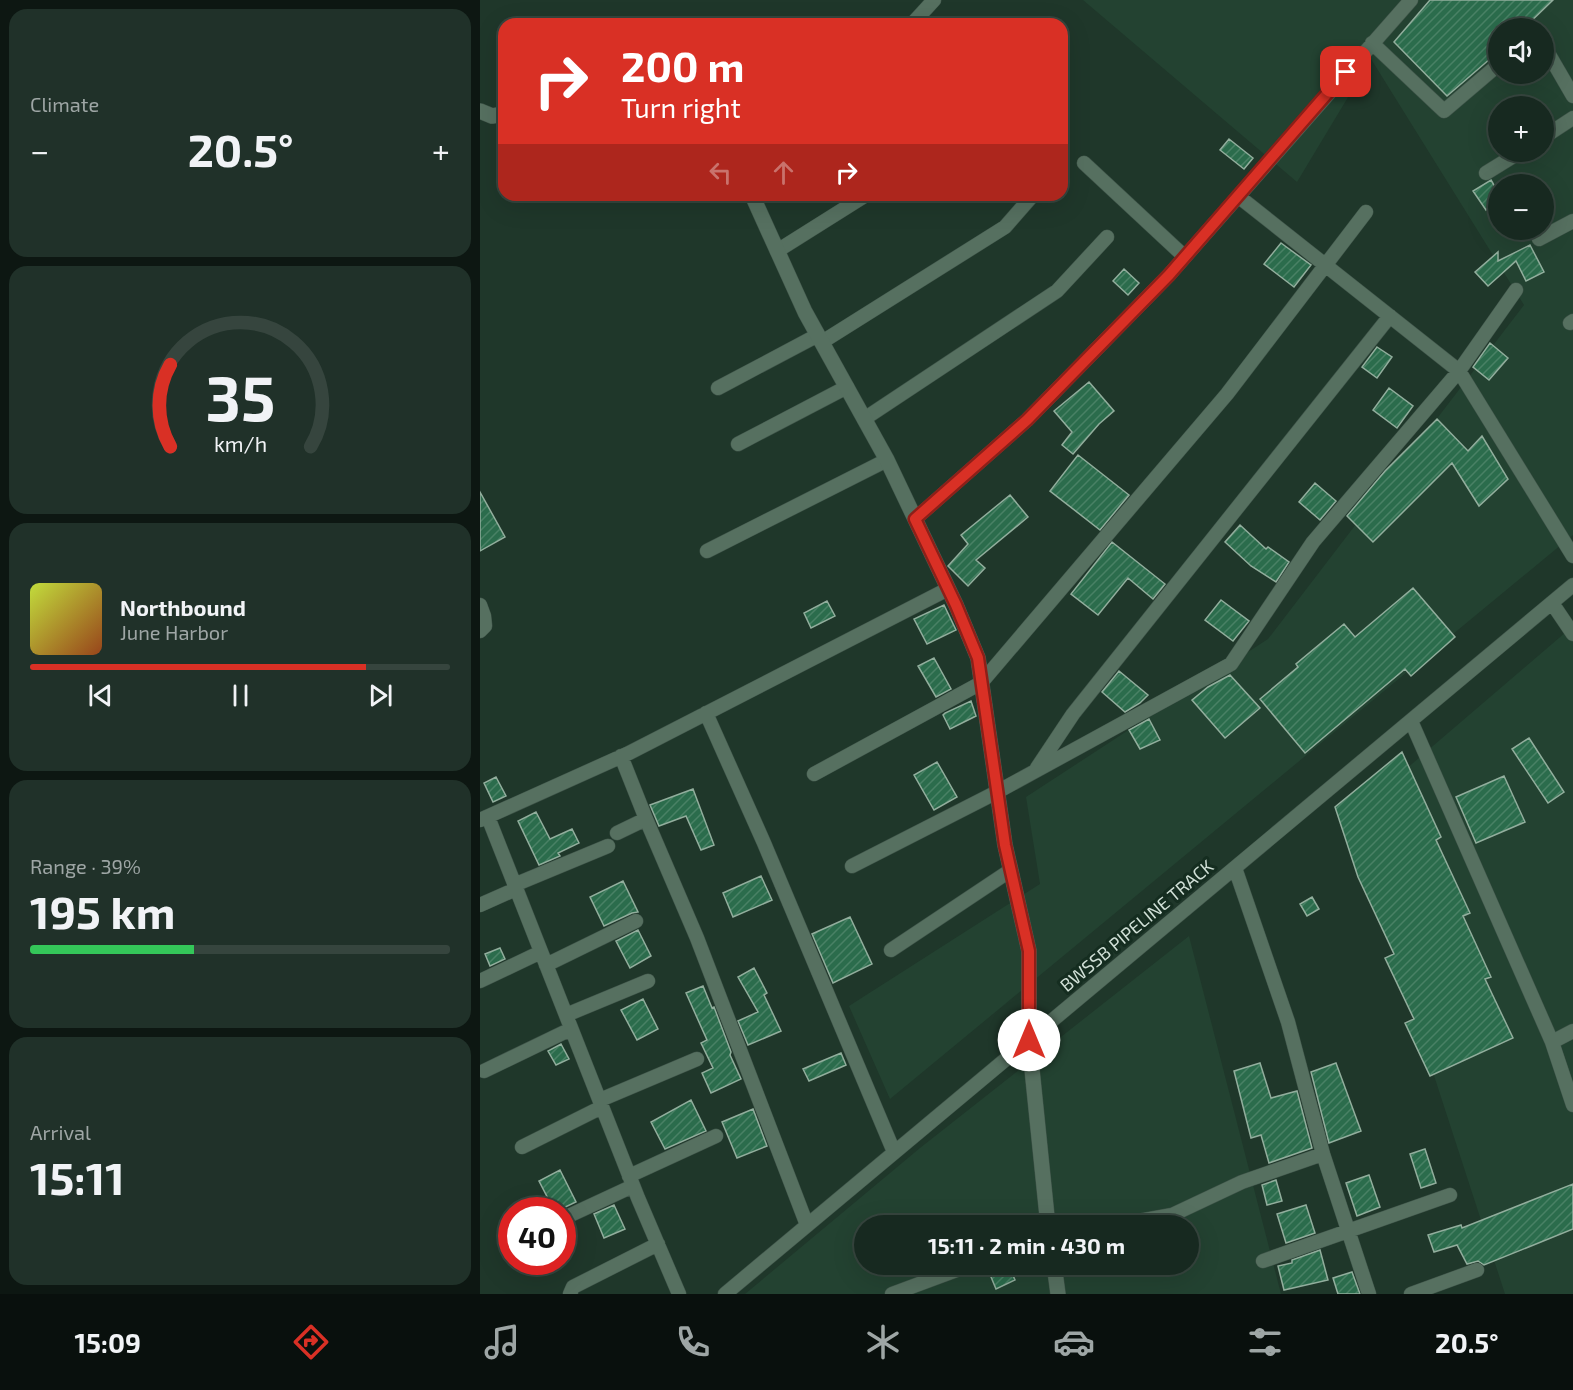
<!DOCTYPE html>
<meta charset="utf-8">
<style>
body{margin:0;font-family:"Exo 2",sans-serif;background:#203129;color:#f1f3f6;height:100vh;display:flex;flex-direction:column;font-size:22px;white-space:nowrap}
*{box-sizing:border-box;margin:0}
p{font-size:20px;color:#9ea6a5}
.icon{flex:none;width:33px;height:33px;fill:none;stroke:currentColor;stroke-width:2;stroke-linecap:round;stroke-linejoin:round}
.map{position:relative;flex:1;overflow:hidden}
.details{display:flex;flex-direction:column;gap:9px;padding:9px;background:#0d1712;width:480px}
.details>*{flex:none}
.hud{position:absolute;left:18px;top:18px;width:570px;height:183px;border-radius:18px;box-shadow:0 6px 24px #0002,0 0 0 2px #36453e;background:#d93025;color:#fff;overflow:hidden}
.tools{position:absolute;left:1008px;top:18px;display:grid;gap:12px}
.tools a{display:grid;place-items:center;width:66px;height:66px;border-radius:50%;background:#172920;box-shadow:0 6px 24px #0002,0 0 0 2px #36453e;font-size:30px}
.speed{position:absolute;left:18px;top:1197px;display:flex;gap:12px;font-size:30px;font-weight:700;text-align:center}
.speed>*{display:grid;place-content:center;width:78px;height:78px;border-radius:50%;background:#172920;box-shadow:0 6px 24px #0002,0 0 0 2px #36453e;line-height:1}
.speed .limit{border:9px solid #d22;background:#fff;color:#111}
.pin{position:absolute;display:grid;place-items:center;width:51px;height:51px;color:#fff;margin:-26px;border-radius:12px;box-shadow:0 3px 9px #0006}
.me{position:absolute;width:66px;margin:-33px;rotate:0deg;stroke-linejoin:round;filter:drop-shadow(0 0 4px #0008)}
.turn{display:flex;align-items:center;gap:21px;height:126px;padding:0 24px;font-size:27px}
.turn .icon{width:78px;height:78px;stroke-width:2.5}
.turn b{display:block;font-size:42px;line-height:51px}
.lanes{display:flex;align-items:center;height:57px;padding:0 24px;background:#0003;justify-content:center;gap:30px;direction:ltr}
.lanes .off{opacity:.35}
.big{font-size:45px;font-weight:700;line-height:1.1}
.details .tile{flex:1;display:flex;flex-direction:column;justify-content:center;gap:9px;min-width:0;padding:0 21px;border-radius:18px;background:#203129}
.details .dial{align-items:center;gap:0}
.dial svg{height:156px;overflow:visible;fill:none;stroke:#36453e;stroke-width:7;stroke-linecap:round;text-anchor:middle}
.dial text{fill:#f1f3f6;stroke:none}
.song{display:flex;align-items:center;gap:18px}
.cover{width:72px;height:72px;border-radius:9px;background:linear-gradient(135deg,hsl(70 70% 55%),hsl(20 70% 35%))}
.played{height:6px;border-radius:3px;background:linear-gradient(90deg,#d93025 80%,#36453e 80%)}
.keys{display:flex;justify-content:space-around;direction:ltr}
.heat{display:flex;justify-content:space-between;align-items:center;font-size:33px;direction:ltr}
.charge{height:9px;border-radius:4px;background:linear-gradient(90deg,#34c759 39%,#36453e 0)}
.trip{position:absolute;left:374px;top:1215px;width:345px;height:60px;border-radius:30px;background:#172920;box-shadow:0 6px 24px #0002,0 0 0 2px #36453e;font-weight:700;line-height:60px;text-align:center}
.menu{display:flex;height:96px;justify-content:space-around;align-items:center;background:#09100d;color:#9ea6a5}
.menu .icon{width:42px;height:42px}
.menu .current{color:#d93025}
.menu b{font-size:27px;color:#f1f3f6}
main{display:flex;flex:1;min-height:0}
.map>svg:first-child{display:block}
.built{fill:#234231;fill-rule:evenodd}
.building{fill:url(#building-hatch);stroke:#92ae9d;stroke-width:1.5}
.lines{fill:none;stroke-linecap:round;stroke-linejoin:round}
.street-casing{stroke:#3f5449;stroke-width:15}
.secondary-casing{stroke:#3f5449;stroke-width:16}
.street{stroke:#567060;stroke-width:14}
.secondary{stroke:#567060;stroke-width:15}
.route-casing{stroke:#8d1f18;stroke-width:15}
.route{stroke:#d93025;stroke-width:10}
.labels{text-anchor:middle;stroke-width:6;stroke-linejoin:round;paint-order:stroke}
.street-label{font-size:18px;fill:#d0dfd6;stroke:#152d20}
</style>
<main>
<section class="details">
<div class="tile"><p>Climate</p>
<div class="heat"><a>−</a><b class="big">20.5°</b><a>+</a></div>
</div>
<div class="tile dial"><svg viewBox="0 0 100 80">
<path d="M14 69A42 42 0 1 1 86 69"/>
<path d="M14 69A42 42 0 0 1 14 27" stroke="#d93025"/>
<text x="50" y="56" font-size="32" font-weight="700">35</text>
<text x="50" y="72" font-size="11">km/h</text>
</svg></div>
<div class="tile">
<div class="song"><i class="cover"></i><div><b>Northbound</b><p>June Harbor</p></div></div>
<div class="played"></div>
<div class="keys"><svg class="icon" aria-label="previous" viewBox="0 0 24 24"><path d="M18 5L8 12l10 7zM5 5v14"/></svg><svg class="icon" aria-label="pause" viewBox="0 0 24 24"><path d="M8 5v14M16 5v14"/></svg><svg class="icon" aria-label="next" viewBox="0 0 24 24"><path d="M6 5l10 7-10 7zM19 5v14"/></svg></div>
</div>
<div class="tile"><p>Range · 39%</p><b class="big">195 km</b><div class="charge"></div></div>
<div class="tile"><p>Arrival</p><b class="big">15:11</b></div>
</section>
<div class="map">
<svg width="1093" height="1294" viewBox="0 0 1093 1294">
<defs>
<pattern id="building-hatch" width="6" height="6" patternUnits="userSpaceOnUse" patternTransform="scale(1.5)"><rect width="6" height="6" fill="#2b6c4c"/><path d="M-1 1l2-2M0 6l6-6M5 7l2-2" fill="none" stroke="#498165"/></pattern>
</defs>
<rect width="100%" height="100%" fill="#1f372a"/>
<!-- built -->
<path class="built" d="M603 0H1093V535L410 1099 369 1006 560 884 546 797 788 639 1044 305 891 59 817 182ZM1018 28H1064V74H1018ZM1018 106H1064V152H1018ZM1018 184H1064V230H1018Z
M1093 626V1294H1025L870 817Z
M709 936 801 1294H265L440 1148ZM384 1226H708V1264H384Z"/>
<!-- building -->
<path class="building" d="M950 0H1073L1044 28H1018V52L967 96 914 42Z
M749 139 773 158 764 169 740 150Z
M1011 180 1018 192V225L1008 208 1006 210 993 191Z
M801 243 831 265 814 287 784 264Z
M1050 245 1064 272 1046 281 1036 261 1008 286 995 272 1018 252V261Z
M644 269 659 283 648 295 633 281Z
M1010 343 1028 358 1009 380 993 367Z
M897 347 912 357 897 378 882 367Z
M609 382 634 411 619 424 593 454 582 445 592 432 574 411Z
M909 388 933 406 917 428 893 410Z
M957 419 988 451 1002 436 1028 479 999 506 972 463 893 542 867 516 905 471Z
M598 455 649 495 620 530 570 491Z
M835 483 856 501 840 520 819 502Z
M0 492 25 537 0 551Z
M530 495 548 517 496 560 505 568 488 586 468 566 488 544 481 535Z
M760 525 786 549 788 547 809 562 796 582 771 566 745 542Z
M632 542 685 584 673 599 648 578 618 615 591 594Z
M933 588 975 637 931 676 925 669 825 753 780 699 818 667 816 664 864 624 875 637Z
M741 600 769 621 753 641 725 620Z
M347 601 355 616 331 628 324 613Z
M464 605 476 630 447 644 434 619Z
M454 658 471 689 456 697 438 666Z
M639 671 668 695 660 703 645 712 622 692Z
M750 675 780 708 745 738 712 700 728 687Z
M491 701 496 716 470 729 463 715 465 713Z
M669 719 680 740 660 749 649 730Z
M1049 738 1084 792 1068 803 1032 749Z
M922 752 961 837 956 840 990 913 983 916 1011 977 1005 979 1033 1038 950 1076 925 1023 934 1019 905 958 914 954 878 877 855 807Z
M457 762 477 797 454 810 434 775Z
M1024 776 1045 822 996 843 976 797Z
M16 777 26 796 13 802 4 783Z
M213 789 234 845 221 850 206 816 179 826 170 805Z
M56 812 70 839 92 829 99 843 78 853 80 856 59 865 38 821Z
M281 876 292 900 253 917 243 893Z
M143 881 158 912 152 913 124 926 110 897Z
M832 897 839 909 827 916 820 904Z
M370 917 392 964 353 983 332 934Z
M158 930 171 956 150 968 136 941Z
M20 948 25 959 10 966 5 954Z
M274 968 287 993 284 995 301 1031 268 1045 258 1021 278 1012 258 977Z
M223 986 232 1008 234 1007 251 1052 250 1055 261 1079 231 1093 222 1073 233 1068 221 1043 227 1040 206 993Z
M163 999 178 1029 157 1040 141 1010Z
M81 1044 89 1059 76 1065 68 1051Z
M361 1053 366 1065 329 1081 323 1069Z
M780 1063 791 1098 817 1091 832 1148 789 1163 781 1135 771 1138 754 1071Z
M856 1063 881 1131 849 1143 831 1072Z
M211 1100 226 1131 185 1149 171 1122Z
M273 1109 287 1146 257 1158 242 1122Z
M945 1149 956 1183 941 1188 930 1154Z
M80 1170 96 1202 79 1210H74L59 1181Z
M889 1175 900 1207 877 1216 866 1183Z
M796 1180 802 1201 787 1205 782 1185Z
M1093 1184V1229L1004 1265 998 1261 987 1264 977 1245 954 1252 948 1235 981 1225 982 1228Z
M134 1205 145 1229 124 1238 114 1214Z
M826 1205 835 1233 806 1243 797 1214Z
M840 1250 848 1280 804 1290 798 1266 812 1263V1260Z
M524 1264H528L535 1280 516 1289 509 1272Z
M872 1272 880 1294H858L853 1278Z"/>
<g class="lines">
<!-- street casing -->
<g class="street-casing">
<path id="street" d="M432 24 454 0
M892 43 964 111 1018 65
M1064 46 1093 96
M1064 137 1093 118
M604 163 705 257
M1006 173 1040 152
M758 196 979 371 1093 556
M1059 239 1093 221
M297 251 386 195
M1090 323 1093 321
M342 342 525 227 553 195
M238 388 338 335
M384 419 577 291 627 237
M258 444 367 387
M435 519 547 420 689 275 931 0
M227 551 407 460
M1072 603 1093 634
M0 605 4 616 5 626 0 631
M226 713 284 843 414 1152
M931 721 1072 1042 1093 1105
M141 756 166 819 217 938 327 1225
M557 768 593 714 910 316
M334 774 501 683 747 394 886 212
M8 817 158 1198 199 1294
M0 820 149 753 468 589
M137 833 166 819
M372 866 517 792 751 664 833 542 979 371 1036 290
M755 868 808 1022 843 1154 889 1294
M34 885 128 846
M0 905 36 889
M411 950 531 870
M66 965 156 921
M0 981 61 952
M86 1015 168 981
M1072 1042 1093 1031
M4 1071 91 1029
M120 1100 217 1059
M42 1147 122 1107
M149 1176 236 1136
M82 1219 153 1186
M631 1226 692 1215 762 1182 843 1154
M783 1261 970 1195
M90 1294 93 1287 178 1244
M245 1294 1093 585
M412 1294 493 1264
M931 1294 997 1270"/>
</g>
<!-- secondary casing -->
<g class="secondary-casing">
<path id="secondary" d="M0 111 12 116 24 114
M272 195 325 312 407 460 476 605 498 658 525 845 549 951V1040L568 1226
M574 1264 578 1294"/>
</g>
<!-- street -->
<use href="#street" class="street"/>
<!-- secondary -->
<use href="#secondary" class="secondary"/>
</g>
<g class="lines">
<!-- route casing -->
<g class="route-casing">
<path id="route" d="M549 1040V951L525 845 498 658 476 605 435 519 547 420 689 275 866 72"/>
</g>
<!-- route -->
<use href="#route" class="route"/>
</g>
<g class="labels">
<!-- street labels -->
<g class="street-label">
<text transform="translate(657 926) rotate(-40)" y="6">BWSSB PIPELINE TRACK</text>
</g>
</g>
</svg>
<div class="tools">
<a><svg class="icon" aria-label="sound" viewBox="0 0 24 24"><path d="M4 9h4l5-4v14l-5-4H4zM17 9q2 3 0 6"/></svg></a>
<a>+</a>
<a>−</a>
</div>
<div class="speed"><div class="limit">40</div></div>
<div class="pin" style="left:866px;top:72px;background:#d93025"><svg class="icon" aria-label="arrive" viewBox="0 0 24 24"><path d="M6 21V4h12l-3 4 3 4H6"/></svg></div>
<svg class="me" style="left:549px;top:1040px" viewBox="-20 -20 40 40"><circle r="19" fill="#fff"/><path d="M0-13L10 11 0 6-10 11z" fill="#d93025"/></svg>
<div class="trip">15:11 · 2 min · 430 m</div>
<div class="hud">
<div class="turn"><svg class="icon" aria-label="right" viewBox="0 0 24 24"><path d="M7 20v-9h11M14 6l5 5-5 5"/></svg><div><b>200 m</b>Turn right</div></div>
<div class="lanes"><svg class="icon off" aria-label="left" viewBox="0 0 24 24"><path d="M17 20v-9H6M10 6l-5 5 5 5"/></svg><svg class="icon off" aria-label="ahead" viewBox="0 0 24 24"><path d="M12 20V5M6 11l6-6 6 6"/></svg><svg class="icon" aria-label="right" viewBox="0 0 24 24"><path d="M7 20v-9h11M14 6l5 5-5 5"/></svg></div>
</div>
</div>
</main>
<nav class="menu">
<b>15:09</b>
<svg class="icon current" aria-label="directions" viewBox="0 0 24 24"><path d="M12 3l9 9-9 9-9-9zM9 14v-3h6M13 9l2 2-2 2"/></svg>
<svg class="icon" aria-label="music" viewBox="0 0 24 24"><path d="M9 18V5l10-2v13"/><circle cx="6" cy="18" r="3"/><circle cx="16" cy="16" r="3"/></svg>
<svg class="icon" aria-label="phone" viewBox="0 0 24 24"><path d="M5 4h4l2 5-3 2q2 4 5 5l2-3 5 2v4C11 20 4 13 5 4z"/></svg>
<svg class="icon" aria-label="climate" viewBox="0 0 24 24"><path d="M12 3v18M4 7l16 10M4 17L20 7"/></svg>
<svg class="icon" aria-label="car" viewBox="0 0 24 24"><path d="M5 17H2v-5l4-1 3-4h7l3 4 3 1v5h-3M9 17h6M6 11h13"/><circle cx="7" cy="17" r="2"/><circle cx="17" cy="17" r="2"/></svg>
<svg class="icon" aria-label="filters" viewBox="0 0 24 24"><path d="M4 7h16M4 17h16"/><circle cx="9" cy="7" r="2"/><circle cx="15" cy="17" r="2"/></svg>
<b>20.5°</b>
</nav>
